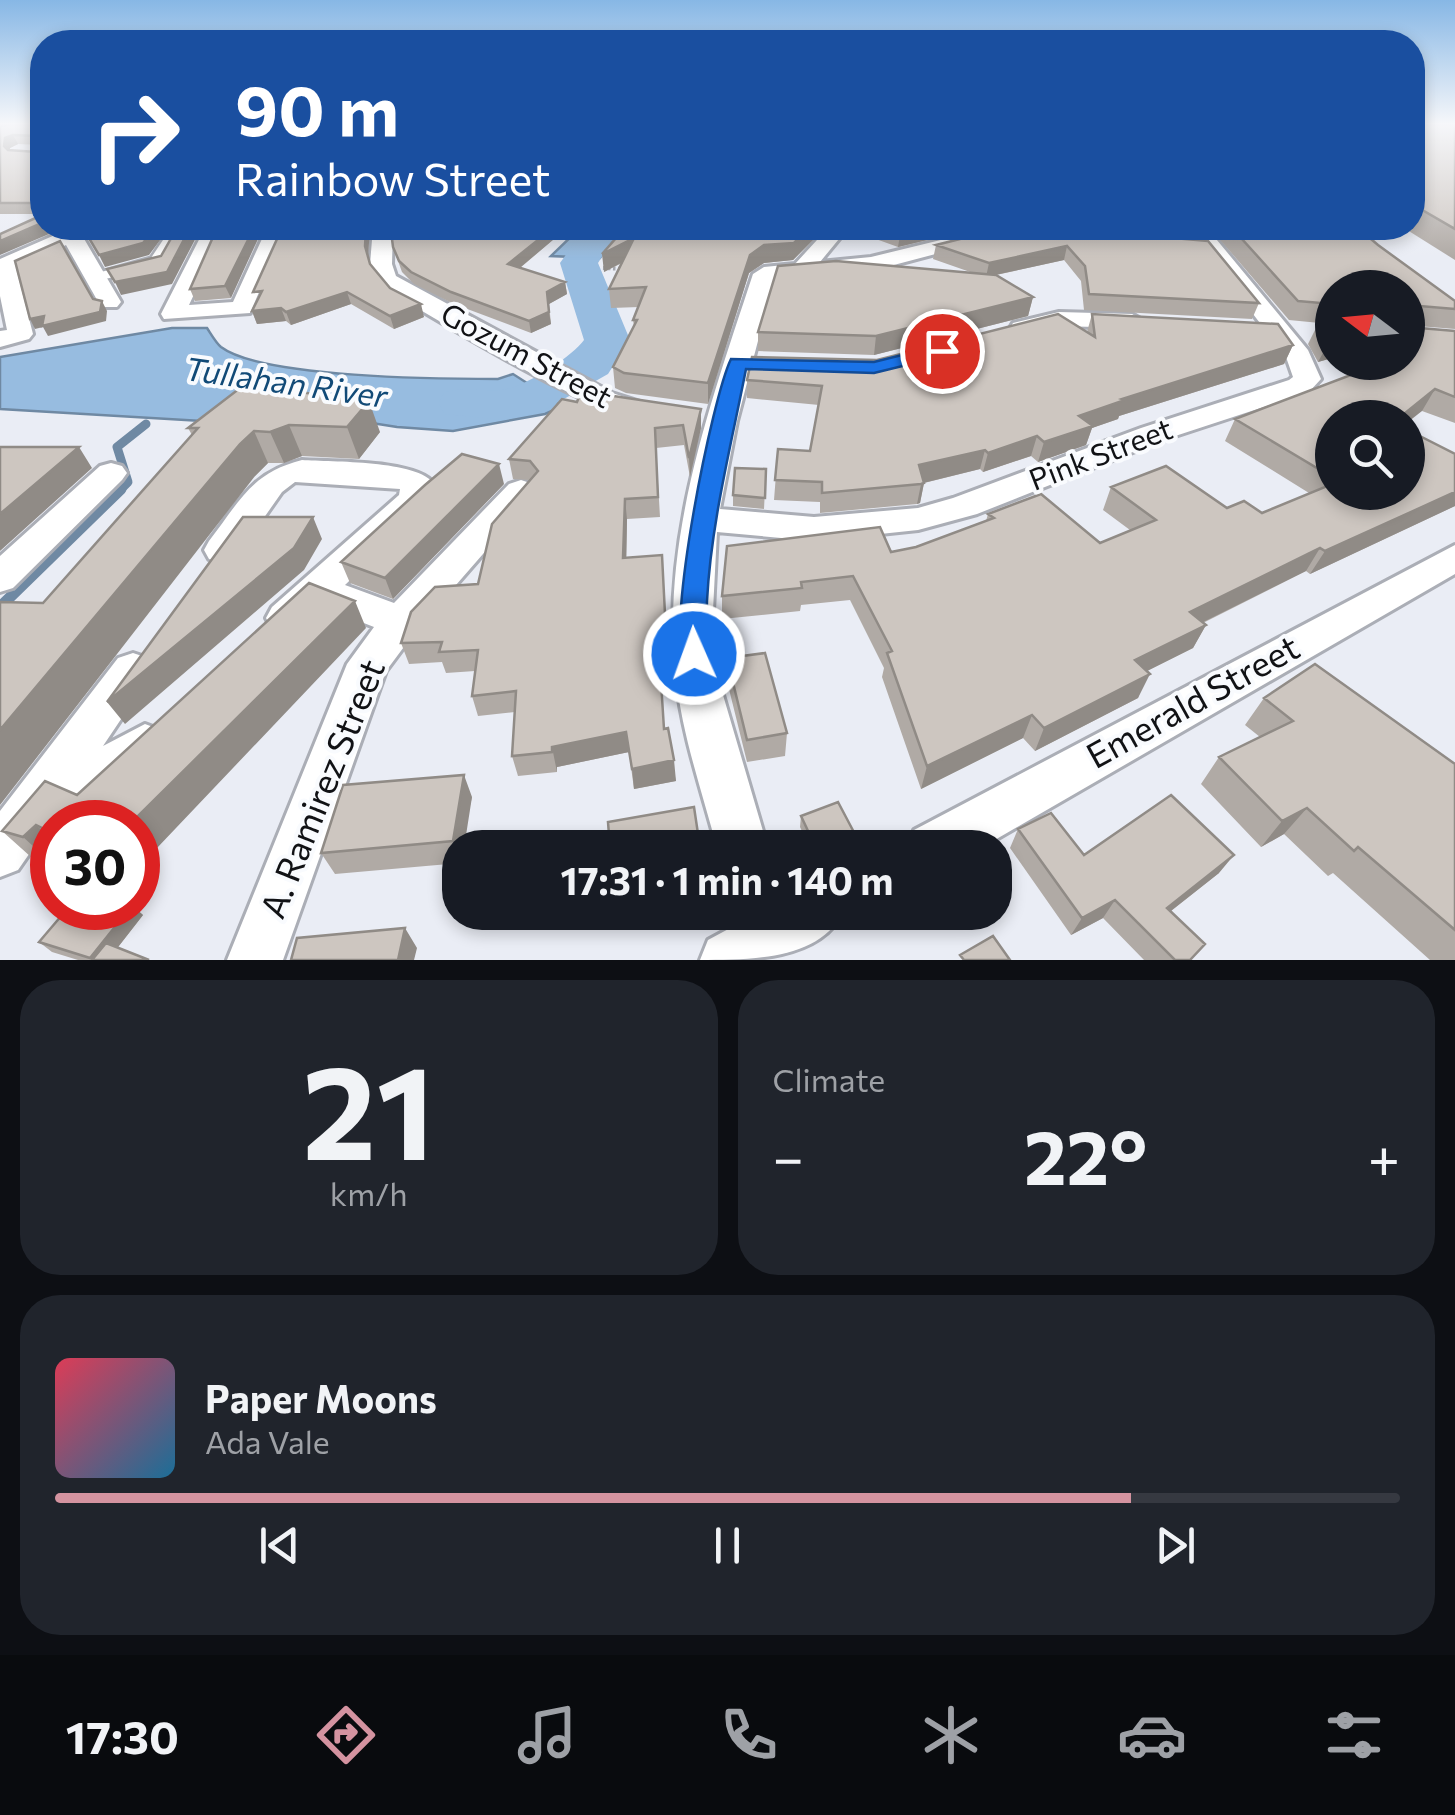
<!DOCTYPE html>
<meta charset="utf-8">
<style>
body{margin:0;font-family:Commissioner,sans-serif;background:#20242c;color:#f1f3f6;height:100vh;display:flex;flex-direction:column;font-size:38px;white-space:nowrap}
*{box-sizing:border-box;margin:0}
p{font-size:32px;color:#9ea1a6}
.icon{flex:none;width:55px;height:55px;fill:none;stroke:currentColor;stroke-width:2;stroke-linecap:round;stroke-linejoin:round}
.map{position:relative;height:960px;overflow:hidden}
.drawer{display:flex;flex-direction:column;gap:20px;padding:20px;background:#0d0f14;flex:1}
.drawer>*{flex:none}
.top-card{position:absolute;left:30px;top:30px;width:1395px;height:210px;border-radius:40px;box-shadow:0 5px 15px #0003;background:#1a4fa0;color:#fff;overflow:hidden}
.needle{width:65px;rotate:286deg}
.controls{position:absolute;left:1315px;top:270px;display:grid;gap:20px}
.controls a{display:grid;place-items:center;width:110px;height:110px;border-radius:50%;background:#171b24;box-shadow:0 5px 15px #0003;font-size:50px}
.speed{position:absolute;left:30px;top:800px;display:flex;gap:20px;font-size:50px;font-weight:700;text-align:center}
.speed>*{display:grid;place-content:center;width:130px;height:130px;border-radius:50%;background:#171b24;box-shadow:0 5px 15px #0003;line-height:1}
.speed .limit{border:15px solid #d22;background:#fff;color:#111}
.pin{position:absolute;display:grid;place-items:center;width:85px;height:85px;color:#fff;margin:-42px;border:5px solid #fff;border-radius:50%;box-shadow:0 2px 10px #0007}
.me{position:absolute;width:110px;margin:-55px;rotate:358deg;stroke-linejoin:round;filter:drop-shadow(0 0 8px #0008)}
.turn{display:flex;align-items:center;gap:35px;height:210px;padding:0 40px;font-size:45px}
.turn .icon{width:130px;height:130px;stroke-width:2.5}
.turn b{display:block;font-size:70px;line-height:85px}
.big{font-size:75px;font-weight:700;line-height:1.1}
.drawer .widget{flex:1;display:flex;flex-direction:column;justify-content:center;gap:15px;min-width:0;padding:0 35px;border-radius:40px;background:#20242c}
.drawer .dial{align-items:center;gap:0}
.dial b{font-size:130px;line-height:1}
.song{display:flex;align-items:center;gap:30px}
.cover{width:120px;height:120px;border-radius:15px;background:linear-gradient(135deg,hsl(350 70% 55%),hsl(200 70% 35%))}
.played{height:10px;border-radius:5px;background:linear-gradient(90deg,#d493a0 80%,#363941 80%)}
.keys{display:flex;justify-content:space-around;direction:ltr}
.heat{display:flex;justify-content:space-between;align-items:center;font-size:55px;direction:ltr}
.drawer .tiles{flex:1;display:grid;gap:20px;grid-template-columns:1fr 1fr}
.widget:last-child{grid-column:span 2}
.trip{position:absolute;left:442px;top:830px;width:570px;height:100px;border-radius:40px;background:#171b24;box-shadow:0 5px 15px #0003;font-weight:700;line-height:100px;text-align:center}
.dock{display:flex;height:160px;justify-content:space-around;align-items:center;background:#090b0e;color:#9ea1a6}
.dock .icon{width:70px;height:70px}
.dock .on{color:#d493a0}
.dock b{font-size:45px;color:#f1f3f6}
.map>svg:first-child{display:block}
.water{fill:#97bce0;stroke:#6f89a3;stroke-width:2.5}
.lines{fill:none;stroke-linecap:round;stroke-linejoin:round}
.stream-far1{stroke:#6f89a3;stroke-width:9}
.stream{stroke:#6f89a3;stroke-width:11}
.river{fill:#97bce0;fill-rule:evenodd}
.pedestrian-casing{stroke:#abaeb6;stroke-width:5}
.minor-casing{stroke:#abaeb6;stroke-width:6}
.path{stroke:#a5a7ae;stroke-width:4;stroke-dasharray:2.5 2.5;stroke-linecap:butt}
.pedestrian{fill:#fff;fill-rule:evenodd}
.minor{fill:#fff;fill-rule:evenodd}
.wall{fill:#b0aaa5;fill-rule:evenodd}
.shaded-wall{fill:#908b86}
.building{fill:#cdc6c0;stroke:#908b86;stroke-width:2.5;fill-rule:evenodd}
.route{fill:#1a73e8;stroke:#114b97;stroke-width:2.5}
.labels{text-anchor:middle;stroke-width:8;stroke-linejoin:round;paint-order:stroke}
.street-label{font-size:30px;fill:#111215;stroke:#f9fbfe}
.water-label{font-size:32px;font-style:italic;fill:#114a77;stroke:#f9fbfe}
.near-street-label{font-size:35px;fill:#111215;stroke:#f9fbfe}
</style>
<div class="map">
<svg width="1455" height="960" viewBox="0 0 1455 960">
<rect width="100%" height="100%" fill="#eaedf5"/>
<!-- water -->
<path class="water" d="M580 228H619L600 258 551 256Z
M172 328H207C211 334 216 343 221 347 262 378 443 379 498 379L513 374 563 406 545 414 453 431 397 427 283 409 202 421 0 409V357Z"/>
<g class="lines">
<!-- stream-far1 -->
<path class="stream-far1" d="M118 492 128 482 117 447 146 424"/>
<!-- stream -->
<path class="stream" d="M0 607 121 489"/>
<!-- river -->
<path class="river" d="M585 228H620L598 263 630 340 608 374 541 412 503 420 445 414 438 403 445 392C465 387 482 391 502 390 523 388 572 357 584 340L560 263Z"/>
<!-- pedestrian casing -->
<g class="pedestrian-casing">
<path id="pedestrian" d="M171 228H187L163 266 96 281 87 276 151 258Z"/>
</g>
<!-- minor casing -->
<g class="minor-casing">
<path id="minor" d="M71 228H96L83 237 121 302 117 307H101L66 245 16 268 33 334 29 339 0 347V331L7 330 0 296V259Z
M205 228H225L189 305 233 302 267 228H287L250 313 164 319 161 314Z
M373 228H393L392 264 396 276 612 393 650 405 655 411 650 417C607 428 425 311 378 285L370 264Z
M828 228H848L820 262 871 257 990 228H1022L1019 232 871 271 774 280 737 421 720 509 814 517 918 508 953 498 1141 428 1289 380 1293 377 1286 357 1187 228H1207L1308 350 1321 379 1309 392 1163 440 977 514 918 530 814 541 717 532 712 630 718 678 768 848H717C702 791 682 735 676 677 660 540 711 402 753 274L764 267 795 264Z
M1059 312 1132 314 1144 321 1132 328 1059 326 1022 335 1010 328 1013 323Z
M302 460C331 462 419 460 434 484L426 507 345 585 394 603 509 484 521 480 533 484 538 491 415 632 386 671 283 960H227L347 664 374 627 323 607C306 623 296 636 272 629L266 618 272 607 399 495 400 489 295 482 282 492 235 559 222 563 209 559 204 550 209 541C240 501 251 473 302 460Z
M111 463 122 466 127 473 122 480 13 588 0 592V556L100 466Z
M1455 545V574L981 848H907L914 830Z
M133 653 148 658 154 670 103 746 145 724 161 730 168 744C150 782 105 790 68 798L18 870 0 877V811L118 658Z
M760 912H843C820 960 750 960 700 960L708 940Z"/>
</g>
<!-- path -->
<path class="path" d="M603 268 627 269"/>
<!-- pedestrian -->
<use href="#pedestrian" class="pedestrian"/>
<!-- minor -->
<use href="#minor" class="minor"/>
</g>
<!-- wall -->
<path class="wall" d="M42 124V214H0V126ZM18 144 41 145V148L37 152 10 150V148Z
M1412 124H1455V260L1404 228H1412Z
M217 228 231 298 195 301 190 289Z
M395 228H444L396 230Z
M490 228H578L563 240 554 239 520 268 565 282 567 294 549 304 551 324 531 333 454 304 414 284 402 272 393 247Z
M625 228H825L793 260 764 263 749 273 708 404 626 393 615 388 613 367 634 326 633 320 639 307 611 308 609 289 622 263 604 272Z
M850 228H977L898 247 851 230Z
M1004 228 1259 303 1252 319 1084 310 1081 281 1064 260 996 275 1033 297 1028 316 874 355 758 351V332L973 273 933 259 936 245Z
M1121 228H1188L1186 233Z
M1210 228H1358L1378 245 1455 301V329L1418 326 1420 328 1455 331V423L1422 411 1332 418V492L1455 454V506L1310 574 1306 571 1203 623 1206 625 1193 648 1147 671 1138 698 1035 751 1023 738 921 789 882 677 884 668 850 600 801 605 800 611 722 619V596L891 552 916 547 986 521 988 514 1100 543 1130 530 1103 510 1111 487 1262 513 1309 493 1225 441 1235 419 1361 372 1358 362H1408L1332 288V358L1318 362 1308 344 1318 324H1330L1289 320Z
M368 258 370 265 390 288 424 317 394 329 351 304 291 325 286 321 257 324 252 311 257 301Z
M1092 314 1293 345 1284 364 1119 416 1118 419 1092 428 1086 445 1038 462 1031 456 983 472 980 469 924 483 920 503 917 504 820 513V502L774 500 778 449 810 451 819 405 747 398V380L1087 332Z
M244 385 380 432 359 459 302 456 284 463H268L255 476 43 603 192 435 188 428Z
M577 402 701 409V428L690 477 684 445 656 448 660 517 627 519 626 558 662 555 667 655 659 656 664 729 676 781 634 789 629 752 557 767V772L518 776 512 756 515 712 478 716 472 696 475 671 446 673 442 662 409 664 401 643 478 584 530 480 513 479 509 459Z
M766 469 764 509 733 506V495Z
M504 484 393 599 350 583 341 562Z
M366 628 52 822V863L31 857 2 831 77 795Z
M727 658 787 733 785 756 747 762 727 681Z
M1264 698 1454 763 1455 762V960H1430L1333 873 1328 876 1284 834 1261 847 1201 784 1219 757 1260 737 1245 725Z
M472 797 460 848V863L335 874 321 853Z
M801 816 857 838 855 848H810L800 827Z
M1018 829 1084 855 1219 873 1171 911 1191 960H1144L1103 918 1071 935 1010 848Z
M68 908H135L143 915 118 947 149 960H78L52 952 39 942Z"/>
<!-- shaded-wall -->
<path class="shaded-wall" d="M13 135 18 144 10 148 9 156 4 146 5 138Z
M42 223V228H63L0 255V241Z
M155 228H169L149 255 105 267 99 255Z
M190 228H201L172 284 121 295 115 282 167 272Z
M254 228H263L231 298 225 286Z
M366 228H370L368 258 365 246Z
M553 228 554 239 510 276 508 264Z
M563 228H578L563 240 562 229Z
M809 228H825L793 260 764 263 749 273 708 404V383L750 255 764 245Z
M908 228H977L898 247 901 229Z
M634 238 636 255 604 272 602 254Z
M1067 246 1064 260 986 277 989 263Z
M565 282 567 294 549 304 547 292Z
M347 292 351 304 291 325 286 312Z
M1033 297 1028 316 874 355 876 336Z
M102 301 107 311 106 321 48 336 43 327 35 329 30 319Z
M421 304 424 317 394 329 390 316Z
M281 308 286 321 257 324 252 311Z
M549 312 551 324 531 333 529 321Z
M1332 341V358L1318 362 1329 342Z
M1293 345 1284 364 1119 416 1118 419 1092 428 1086 445 1038 462 1044 442 1079 416 1122 399Z
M1435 389 1422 411 1408 422V418H1399Z
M369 401 380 432 359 459 347 427Z
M701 409V428L690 477 689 458Z
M289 425 302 456 284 463 270 432Z
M254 431 268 463 255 476 0 805V730L240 444Z
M1037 436 1031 456 983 472 988 453Z
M79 447 92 468 0 551V514Z
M985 450 980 469 915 485 919 465Z
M499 464 504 484 393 599 385 578Z
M924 483 920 503 917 504 921 484Z
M1455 492V506L1310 574 1325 551Z
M625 499 627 519 626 578 623 558Z
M313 517 322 539 304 570 125 724 107 702Z
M1320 548 1306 571 1177 635 1190 612Z
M355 601 366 628 138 868V822H132Z
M1206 625 1193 648 1123 683 1135 660Z
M1150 674 1138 698 1035 751 1044 728Z
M1032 715 1023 738 921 789 927 766Z
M626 732 629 752 557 767V772L552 747Z
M674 760 676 781 634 789 632 769Z
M464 775 472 797 464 848H460V858L453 841Z
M1307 808 1284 834 1261 847 1282 821Z
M36 825 52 840V863L23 837Z
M857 838 855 848H833Z
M1234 855 1219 873 1153 925 1167 908Z
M1115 900 1103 918 1071 935 1082 918Z
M130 908H135L143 915 108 960H93L90 958Z
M405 928 417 948 414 960H398Z"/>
<!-- building -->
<path class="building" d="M9 124H42V203H0V126ZM13 135 40 136 41 148 37 152 8 150 4 146 5 138Z
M1412 124H1455V229L1412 204Z
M42 215V223L0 241V234Z
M83 228H155L143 243 99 255Z
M177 228H190L167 272 115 282 107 269 161 256Z
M217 228H254L225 286 190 289Z
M282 228H366L365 246 370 264 390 288 421 304 390 316 347 292 286 312 281 308 252 311 262 291 253 292Z
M490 228H563H553L508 264 565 282 547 292 549 312 529 321 451 292 411 272 399 261 393 247 392 239Z
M625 228H809L794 243 764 245 750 255 708 383 624 373 613 367 637 320H633L646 287 609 289 634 238 602 254Z
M1004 228H1057L1208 241 1259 303 1089 294 1085 266 1067 246 989 263 936 245Z
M1232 228H1358L1378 245 1455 301V309L1420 306 1416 310V324L1420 328 1455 331V397L1435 389 1399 418H1332V477L1235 419 1385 362H1408V288H1332V304L1298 301Z
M60 241 93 299 102 301 100 312 42 326 44 316 30 319 15 261Z
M836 261 996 275 1033 297 876 336 758 332 778 266Z
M1058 314 1095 337 1092 314 1278 324 1293 345 1122 399 1125 400 1079 416 1093 426 1044 442 1037 436 988 453 985 450 919 465 924 483 921 484 822 493V482L775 480 778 449 810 451 822 386 747 380 752 357 877 360Z
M1318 324H1332V341L1329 342Z
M244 385 369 401 347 427 289 425 270 432 254 431 240 444 0 730V602L43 603 198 428H188Z
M600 394 701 409 689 458 683 425 655 428 658 497 625 499 623 558 662 555 666 634 658 635 664 729 668 728 674 760 632 769 626 732 552 747V752L512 756 516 691 472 696 478 650 439 652 442 642 401 643 411 612 435 587 478 584 492 524 538 471 530 461 509 459 562 399 577 402 579 397 598 398Z
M1408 430 1455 454V492L1325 551 1320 548 1190 612 1206 625 1135 660 1150 674 1044 728 1032 715 927 766 887 653 892 651 853 576 801 582 802 588 722 596 727 546 880 527 891 552 916 547 994 518 988 514 1041 494 1100 543 1156 520 1111 487 1166 466 1227 508 1244 501 1262 513 1332 484V492H1408Z
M0 447H79L0 514Z
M462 454 499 464 385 578 341 562 425 485Z
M735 468 766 469 765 498 733 495Z
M243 517H313L294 548 107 702Z
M309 583 355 601 132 822H52V833L36 825 23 837 2 831 45 781 77 795Z
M765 653 787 733 747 740 727 658Z
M1315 664 1455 764V930L1358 847 1354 851 1307 808 1282 821 1219 757 1293 721 1264 698Z
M464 775 453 841 321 853 343 785Z
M1171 795 1234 855 1167 908 1205 944 1190 960H1175L1115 900 1082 918 1018 829 1051 813 1084 855Z
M838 802 857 838 833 848H816L801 816Z
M694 807 700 847 610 848 608 822Z
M68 908H130L90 958 39 942Z
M405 928 398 960H291L297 938Z
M993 936 1010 960H964L960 955Z
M106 943 149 960H92Z"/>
<!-- sky -->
<linearGradient id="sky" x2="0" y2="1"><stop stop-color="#87b7e5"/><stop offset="0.48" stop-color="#f6f7fa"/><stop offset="1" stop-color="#f6f7fa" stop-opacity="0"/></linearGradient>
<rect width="1455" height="258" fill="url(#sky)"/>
<!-- route -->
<path class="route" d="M942 345 951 351 948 355 874 373 746 369C731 446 711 523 707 601 706 620 714 645 705 663L694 666 684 663C666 627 712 398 731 359L874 362Z"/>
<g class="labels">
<!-- street labels -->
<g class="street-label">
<text transform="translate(526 356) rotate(28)" y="10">Gozum Street</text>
<text transform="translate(1101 455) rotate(-21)" y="10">Pink Street</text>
</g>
<!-- water labels -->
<g class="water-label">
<text transform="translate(286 383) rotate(8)" y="11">Tullahan River</text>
</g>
<!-- near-street labels -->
<g class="near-street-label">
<text transform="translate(1193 702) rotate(-29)" y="12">Emerald Street</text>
<text transform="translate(323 789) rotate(-68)" y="12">A. Ramirez Street</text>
</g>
</g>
</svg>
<div class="controls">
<a><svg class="needle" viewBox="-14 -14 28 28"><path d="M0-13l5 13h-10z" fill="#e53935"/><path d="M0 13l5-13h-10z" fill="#9ea1a6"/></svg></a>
<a><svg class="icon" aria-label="search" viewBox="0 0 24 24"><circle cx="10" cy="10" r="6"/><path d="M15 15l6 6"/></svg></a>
</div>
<div class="speed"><div class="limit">30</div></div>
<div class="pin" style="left:942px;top:351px;background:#d93025"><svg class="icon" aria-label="arrive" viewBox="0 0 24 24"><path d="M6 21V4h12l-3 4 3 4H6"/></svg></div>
<svg class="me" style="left:694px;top:654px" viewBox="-20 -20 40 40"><circle r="17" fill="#1a73e8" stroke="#fff" stroke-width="3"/><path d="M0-11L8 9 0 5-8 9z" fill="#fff"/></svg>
<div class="trip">17:31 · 1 min · 140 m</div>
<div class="top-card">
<div class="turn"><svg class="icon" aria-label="right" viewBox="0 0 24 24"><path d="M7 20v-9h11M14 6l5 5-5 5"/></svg><div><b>90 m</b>Rainbow Street</div></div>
</div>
</div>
<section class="drawer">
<div class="tiles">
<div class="widget dial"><b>21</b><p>km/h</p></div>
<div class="widget"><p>Climate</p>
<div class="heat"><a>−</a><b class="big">22°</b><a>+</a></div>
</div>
<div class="widget">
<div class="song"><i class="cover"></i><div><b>Paper Moons</b><p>Ada Vale</p></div></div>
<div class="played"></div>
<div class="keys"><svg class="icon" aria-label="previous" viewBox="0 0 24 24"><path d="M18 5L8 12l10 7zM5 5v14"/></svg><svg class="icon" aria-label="pause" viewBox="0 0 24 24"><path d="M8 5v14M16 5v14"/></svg><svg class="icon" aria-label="next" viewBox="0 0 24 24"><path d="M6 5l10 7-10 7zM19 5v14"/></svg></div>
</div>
</div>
</section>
<nav class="dock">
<b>17:30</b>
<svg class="icon on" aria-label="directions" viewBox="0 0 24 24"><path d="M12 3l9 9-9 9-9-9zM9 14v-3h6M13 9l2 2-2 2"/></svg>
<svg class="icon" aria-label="music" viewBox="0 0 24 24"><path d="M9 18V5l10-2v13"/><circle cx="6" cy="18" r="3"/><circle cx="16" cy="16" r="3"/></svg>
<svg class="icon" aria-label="phone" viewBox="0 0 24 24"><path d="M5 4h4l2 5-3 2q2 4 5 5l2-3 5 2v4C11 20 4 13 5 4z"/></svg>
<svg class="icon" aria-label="climate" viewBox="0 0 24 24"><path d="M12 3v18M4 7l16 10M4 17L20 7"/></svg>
<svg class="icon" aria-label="car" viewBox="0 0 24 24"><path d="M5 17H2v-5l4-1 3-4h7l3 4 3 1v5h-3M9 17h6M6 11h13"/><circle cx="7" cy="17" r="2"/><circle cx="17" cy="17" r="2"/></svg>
<svg class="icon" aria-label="filters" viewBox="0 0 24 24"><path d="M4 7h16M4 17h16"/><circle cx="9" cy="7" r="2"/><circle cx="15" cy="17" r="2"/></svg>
</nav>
